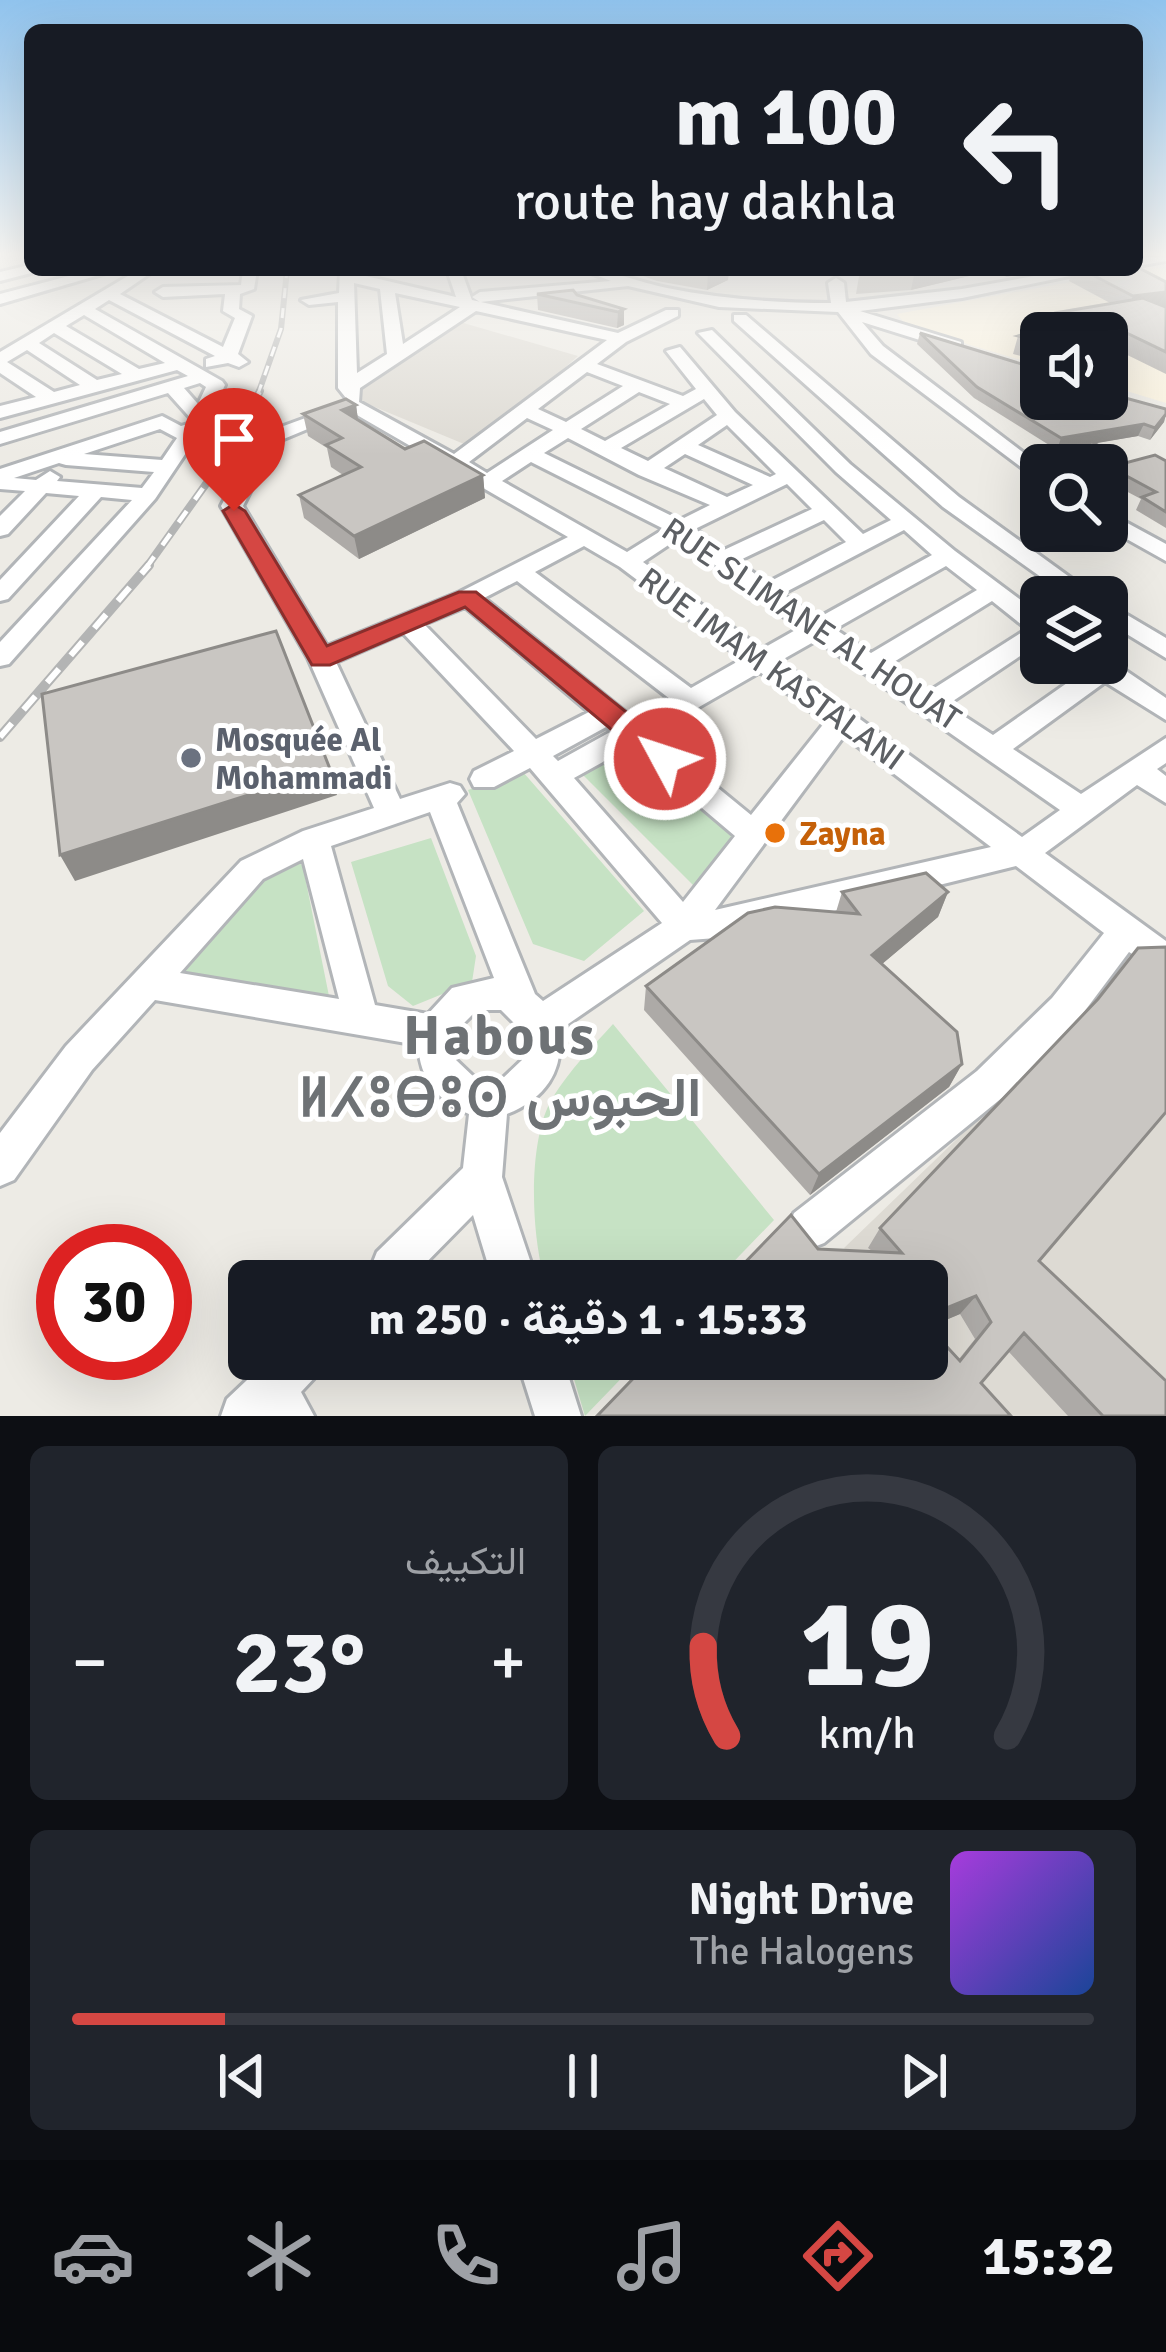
<!DOCTYPE html>
<html lang="ar">
<meta charset="utf-8">
<style>
body{margin:0;font-family:Signika,Vazirmatn,"Noto Sans Tifinagh",sans-serif;background:#20242c;color:#f1f3f6;direction:rtl;height:100vh;display:flex;flex-direction:column;font-size:45px;white-space:nowrap}
*{box-sizing:border-box;margin:0}
p{font-size:39px;color:#9ea1a6}
.icon{flex:none;width:66px;height:66px;fill:none;stroke:currentColor;stroke-width:2;stroke-linecap:round;stroke-linejoin:round}
.map{position:relative;height:1416px;overflow:hidden;direction:ltr}
.drawer{display:flex;flex-direction:column;gap:30px;padding:30px;background:#0d0f14;flex:1}
.drawer>*{flex:none}
.top-card{position:absolute;left:24px;top:24px;width:1119px;height:252px;border-radius:18px;box-shadow:0 12px 48px #0002;direction:rtl;background:#171b24;color:#f1f3f6;overflow:hidden}
.tools{position:absolute;left:1020px;top:312px;display:grid;gap:24px}
.tools a{display:grid;place-items:center;width:108px;height:108px;border-radius:18px;background:#171b24;box-shadow:0 12px 48px #0002;font-size:60px}
.speed{position:absolute;left:36px;top:1224px;display:flex;gap:24px;font-size:60px;font-weight:700;text-align:center}
.speed>*{display:grid;place-content:center;width:156px;height:156px;border-radius:50%;background:#171b24;box-shadow:0 12px 48px #0002;line-height:1}
.speed .limit{border:18px solid #d22;background:#fff;color:#111}
.pin{position:absolute;display:grid;place-items:center;width:102px;height:102px;color:#fff;margin:-123px -51px;border-radius:50% 50% 50% 0;rotate:-45deg;box-shadow:0 0 12px #0007}
.pin .icon{rotate:45deg}
.me{position:absolute;width:132px;margin:-66px;rotate:310deg;stroke-linejoin:round;filter:drop-shadow(0 0 9px #0008)}
.turn{display:flex;align-items:center;gap:42px;height:252px;padding:0 48px;font-size:54px}
.turn .icon{width:156px;height:156px;stroke-width:2.5}
.turn b{display:block;font-size:84px;line-height:102px}
.big{font-size:90px;font-weight:700;line-height:1.1}
.drawer .tile{flex:1;display:flex;flex-direction:column;justify-content:center;gap:18px;min-width:0;padding:0 42px;border-radius:18px;background:#20242c}
.drawer .dial{align-items:center;gap:0}
.dial svg{height:312px;overflow:visible;fill:none;stroke:#363941;stroke-width:7;stroke-linecap:round;text-anchor:middle}
.dial text{fill:#f1f3f6;stroke:none}
.song{display:flex;align-items:center;gap:36px}
.cover{width:144px;height:144px;border-radius:18px;background:linear-gradient(135deg,hsl(280 70% 55%),hsl(220 70% 35%))}
.played{height:12px;border-radius:6px;background:linear-gradient(90deg,#d54743 15%,#363941 15%)}
.keys{display:flex;justify-content:space-around;direction:ltr}
.heat{display:flex;justify-content:space-between;align-items:center;font-size:66px;direction:ltr}
.drawer .tiles{flex:1;display:grid;gap:30px;grid-template-columns:1fr 1fr}
.tile:last-child{grid-column:span 2}
.trip{position:absolute;left:228px;top:1260px;width:720px;height:120px;border-radius:18px;background:#171b24;box-shadow:0 12px 48px #0002;font-weight:700;line-height:120px;text-align:center;direction:rtl}
.tabs{display:flex;height:192px;justify-content:space-around;align-items:center;background:#090b0e;color:#9ea1a6}
.tabs .icon{width:84px;height:84px}
.tabs .on{color:#d54743}
.tabs b{font-size:54px;color:#f1f3f6}
.map>svg:first-child{display:block}
.commercial{fill:#faf2dd}
.education{fill:#dddad3}
.green{fill:#c6e2c4}
.lines{fill:none;stroke-linecap:round;stroke-linejoin:round}
.minor-casing{stroke:#b2b5b8;stroke-width:6}
.minor{fill:#fff;fill-rule:evenodd}
.rail-far2-casing{stroke:#b3b4b4;stroke-width:6}
.rail-far1-casing{stroke:#b3b4b4;stroke-width:8}
.rail-casing{stroke:#b3b4b4;stroke-width:10}
.rail-far2{stroke:#fff;stroke-width:3;stroke-dasharray:10;stroke-linecap:butt}
.rail-far1{stroke:#fff;stroke-width:4.5;stroke-dasharray:14;stroke-linecap:butt}
.rail{stroke:#fff;stroke-width:6;stroke-dasharray:18;stroke-linecap:butt}
.wall{fill:#adaaa7;fill-rule:evenodd}
.shaded-wall{fill:#8d8b88}
.building{fill:#c9c6c2;stroke:#8d8b88;stroke-width:3}
.route{fill:#d54743;stroke:#8a2e2c;stroke-width:3}
.worship-dot{fill:#6b7280;stroke:#fff;stroke-width:4.5}
.food-dot{fill:#e8710a;stroke:#fff;stroke-width:4.5}
.labels{text-anchor:middle;stroke-width:10;stroke-linejoin:round;paint-order:stroke}
.street-label{font-size:33px;fill:#5d6064;stroke:#fff}
.worship-label{font-size:33px;font-weight:bold;fill:#5b616d;stroke:#fff;text-anchor:start}
.food-label{font-size:33px;font-weight:bold;fill:#c56008;stroke:#fff;text-anchor:start}
.near-district-label{font-size:54px;font-weight:bold;letter-spacing:3px;fill:#6e7275;stroke:#fff}
</style>
<div class="map">
<svg width="1166" height="1416" viewBox="0 0 1166 1416">
<rect width="100%" height="100%" fill="#edebe5"/>
<!-- commercial -->
<path class="commercial" d="M1151 267 1166 269V403L1107 385V333H1041V366L907 326 897 314Z"/>
<!-- education -->
<path class="education" d="M460 322 578 356 491 433 464 444 358 400 359 385Z
M1138 964 1166 985V1416H998L927 1339V1281H874L844 1248Z"/>
<!-- green -->
<path class="green" d="M634 737 746 834 694 886 577 769Z
M523 772 644 911 584 961 533 944 468 790Z
M431 838 476 956 472 982 413 1006 388 986 351 862Z
M293 854 303 867 329 996 311 1006 184 984C181 923 251 888 293 854Z
M613 1024 774 1220 715 1281H545C531 1235 527 1139 553 1097 570 1070 592 1047 613 1024Z
M568 1359H640L585 1416Z"/>
<g class="lines">
<!-- minor casing -->
<g class="minor-casing">
<path id="minor" d="M1166 256V261L1137 266V258Z
M30 265 35 272 0 281V272Z
M92 270H116L0 304V294Z
M138 270H155L120 294 223 347 235 318 223 311 225 294 163 297 155 292 163 287 241 285 243 270H257L254 289 240 294 239 309 252 316 238 354 248 362 239 367 228 363 206 367V359L215 356 109 300 95 309 222 381 225 385 210 417 216 424 200 432 155 499 9 664 0 666V642L132 500 101 497 8 599 0 601V580L79 496 46 493 8 534 0 536V516L25 491 0 489V469L162 416 181 426 194 422 168 393 0 444V432L188 376 177 370 0 418V406L36 397 0 373V352ZM84 315 165 363 139 369 66 326ZM54 333 122 374 97 380 39 343ZM27 350 80 385 54 392 7 362ZM200 383 206 387 198 404 184 388ZM160 429 177 438 162 460 84 454ZM59 463 66 465 154 472 142 488 57 481 60 477 50 471 36 480 14 478Z
M340 270 456 297 447 270H461L472 300 618 333 666 310H678V316L626 342 597 364 683 396 696 389 666 351 680 347 735 412 863 534 891 520 836 472 698 333 712 330 850 464 955 551 1041 615V642L947 705 993 735 1087 669 1083 663H1107V658L1166 698V720L1105 682 1013 749 1081 794 1166 738V763L1157 769 1166 776V803L1137 785 1045 853 1166 941V975L1129 952 1078 1020 1003 1097 824 1243 809 1249 794 1243 788 1228 794 1213 977 1071 1052 998 1104 933 1016 866 729 937 690 940 558 1031C566 1071 543 1100 507 1114L502 1177 537 1281H493L473 1215 408 1281H376L371 1267 377 1252 463 1168 469 1114C438 1101 420 1080 418 1045L155 1000 92 1070 14 1180 0 1186V1133L66 1046 241 861 303 831 374 808 308 658 221 506 259 435 330 409 346 413 274 443 243 506 327 646 460 592 568 537 350 411V403L338 388V302L309 305 301 300 339 293ZM354 283 380 289 387 354 357 373ZM395 293 460 307 403 344ZM476 311 607 340 454 454 359 402 360 388ZM587 372 623 386 566 422 538 409ZM639 392 670 404 605 441 581 429ZM704 399 717 415 648 461 621 448ZM527 418 553 430 487 473 469 462ZM727 425 776 474 770 477 698 445ZM568 438 639 475 710 505 680 520 544 453ZM685 454 753 485 727 497 664 468ZM531 462 664 529 627 552 502 481ZM787 484 812 509 724 550 695 529ZM824 520 846 542 767 583 738 561ZM904 530 932 555 818 618 782 594ZM679 538 799 628 762 649 643 562ZM584 546 620 567 742 659 691 688 535 572ZM946 566 977 590 871 653 835 629ZM517 581 670 699 634 719 484 598ZM992 601 1027 629 928 692 889 665ZM465 607 589 712 536 739 424 624ZM403 633 514 751 474 771 470 779 474 787H494L530 768 662 923 543 1001 535 994 457 803 465 794 460 786 450 783 400 799 336 662ZM817 640 1060 810 1022 837 780 661ZM760 672 825 722 751 815 652 734ZM606 727 612 731 558 761 553 756ZM844 736 991 847 715 910ZM630 747 735 836 683 902 574 778ZM430 812 494 978 452 988 428 1014 375 1005 331 846ZM303 859 339 999 180 973 263 879ZM501 1010 521 1030 522 1060 502 1079H476L456 1060 457 1030 477 1010Z
M583 270C613 270 638 282 667 288 722 299 775 303 831 303L828 283 836 278 844 283 846 302 962 289 1068 270H1099L962 298 860 311 961 342V350L955 351 862 322 883 346 1041 466V482L871 354 838 312 719 307 628 286 480 302 472 297 480 292 611 281Z
M734 315H746L959 497 1097 597H1069L943 507 734 321Z
M1107 512 1166 544V561L1107 528Z
M1107 603 1166 638V658L1107 622Z
M269 1359H324L317 1375 301 1392 314 1416H221L227 1399Z
M517 1359H563L581 1416H535Z"/>
</g>
<!-- minor -->
<use href="#minor" class="minor"/>
<!-- rail-far2 casing -->
<g class="rail-far2-casing">
<path id="rail-far2" d="M258 394 281 329 287 270"/>
</g>
<!-- rail-far1 casing -->
<g class="rail-far1-casing">
<path id="rail-far1" d="M146 568 226 456 260 391"/>
</g>
<!-- rail casing -->
<g class="rail-casing">
<path id="rail" d="M0 737 149 565"/>
</g>
<!-- rail-far2 -->
<use href="#rail-far2" class="rail-far2"/>
<!-- rail-far1 -->
<use href="#rail-far1" class="rail-far1"/>
<!-- rail -->
<use href="#rail" class="rail"/>
</g>
<!-- wall -->
<path class="wall" d="M626 270H729L728 280 707 290 657 281Z
M860 270H1042L1006 277 994 270 911 290 856 294Z
M1073 270H1137L1166 282V374L1107 345V333H1041V361L1013 354 1018 336 1037 330 1040 322 1112 304 1069 281Z
M537 294 577 295 624 309V325L617 328 538 310Z
M920 333 1033 372 1166 409 1164 422 1150 440 1138 436 1095 443 1118 456 1114 466 1166 461V528L1136 510 1141 499 1107 481 1109 469 1107 465H1072L1064 460 1069 448 1075 446 1057 450 974 398 917 344Z
M356 405 358 420 405 449 483 475 485 498 359 559 304 518 299 495 343 475 331 467 327 448 308 436 303 414Z
M842 892H948L938 917 882 964 962 1064 949 1087 810 1195 644 1010 646 986 836 912Z
M880 1228 1039 1261 1166 1416H1068L1008 1351 981 1383 818 1249 872 1251 868 1248ZM960 1314 975 1339 959 1359 929 1327Z"/>
<!-- shaded-wall -->
<path class="shaded-wall" d="M715 270H729L728 280 707 290 708 273Z
M915 270H994L911 290Z
M1008 270H1042L1006 277Z
M1166 292V307L1127 312 1133 296Z
M624 309V325L617 328 618 312Z
M1106 323 1102 333H1077Z
M356 405 359 427 342 410Z
M1166 414 1164 422 1150 440 1155 428Z
M1144 424 1138 436 1057 450 1061 438Z
M1118 456 1113 468 1110 467 1107 470V465H1091L1092 463Z
M483 475 485 498 359 559 354 536Z
M330 769 337 795 75 881 60 855Z
M948 892 938 917 863 980 872 955Z
M962 1064 949 1087 810 1195 819 1174Z
M976 1296 960 1314 927 1328V1316Z"/>
<!-- building -->
<path class="building" d="M1137 267 1166 282V292L1133 296 1083 270H1137Z
M573 290 577 295 624 309 618 312 537 294Z
M1143 298 1166 307V352L1106 323 1077 333H1041V342L1018 336 1048 327 1040 322 1055 313Z
M920 333 1035 368 1031 371 1041 374V399H1107V393L1166 409V414L1155 428 1144 424 1061 438 977 387Z
M346 399 356 405 342 410 405 449 424 441 483 475 354 536 299 495 361 467 326 445 342 438 303 414Z
M1092 442 1118 456 1092 463 1069 448Z
M1155 455 1166 461V512L1142 497 1156 492 1110 467Z
M276 631 330 769 60 855 42 694Z
M926 873 948 892 872 955 957 1032 962 1064 819 1174 646 986 748 913 775 907 859 914 842 892Z
M1166 947V1112L1039 1261 1166 1381V1416H1103L1024 1333 981 1383 1011 1416H597L652 1359H927V1325L960 1361 991 1322 976 1296 927 1316V1281H727L791 1215 818 1249 902 1253 880 1228 1098 999 1138 948Z"/>
<!-- sky -->
<linearGradient id="sky" x2="0" y2="1"><stop stop-color="#90c3ed"/><stop offset="0.56" stop-color="#f7f6f3"/><stop offset="1" stop-color="#f7f6f3" stop-opacity="0"/></linearGradient>
<rect width="1166" height="455" fill="url(#sky)"/>
<!-- route -->
<path class="route" d="M234 504 245 511 327 646 459 592H476L675 751 679 759 675 766H655L465 607 330 665H312L223 511Z"/>
<!-- markers -->
<circle class="worship-dot" cx="191" cy="758" r="12"/>
<circle class="food-dot" cx="775" cy="833" r="12"/>
<g class="labels">
<!-- street labels -->
<g class="street-label">
<text transform="translate(812 623) rotate(34)" y="12">RUE SLIMANE AL HOUAT</text>
<text transform="translate(772 668) rotate(36)" y="12">RUE IMAM KASTALANI</text>
</g>
<!-- worship labels -->
<g class="worship-label">
<text x="215" y="751">Mosquée Al<tspan x="215" dy="38">Mohammadi</tspan></text>
</g>
<!-- food labels -->
<g class="food-label">
<text x="799" y="845">Zayna</text>
</g>
<!-- near-district labels -->
<g class="near-district-label">
<text x="500" y="1054">Habous<tspan x="500" dy="62">ⵍⵃⵓⴱⵓⵙ الحبوس</tspan></text>
</g>
</g>
</svg>
<div class="tools">
<a><svg class="icon" aria-label="sound" viewBox="0 0 24 24"><path d="M4 9h4l5-4v14l-5-4H4zM17 9q2 3 0 6"/></svg></a>
<a><svg class="icon" aria-label="search" viewBox="0 0 24 24"><circle cx="10" cy="10" r="6"/><path d="M15 15l6 6"/></svg></a>
<a><svg class="icon" aria-label="layers" viewBox="0 0 24 24"><path d="M12 4l9 5-9 5-9-5zM3 14l9 5 9-5"/></svg></a>
</div>
<div class="speed"><div class="limit">30</div></div>
<div class="pin" style="left:234px;top:511px;background:#d93025"><svg class="icon" aria-label="arrive" viewBox="0 0 24 24"><path d="M6 21V4h12l-3 4 3 4H6"/></svg></div>
<svg class="me" style="left:665px;top:759px" viewBox="-20 -20 40 40"><circle r="17" fill="#d54743" stroke="#fff" stroke-width="3"/><path d="M0-11L8 9 0 5-8 9z" fill="#fff"/></svg>
<div class="trip">15:33 · 1 دقيقة · 250 m</div>
<div class="top-card">
<div class="turn"><svg class="icon" aria-label="left" viewBox="0 0 24 24"><path d="M17 20v-9H6M10 6l-5 5 5 5"/></svg><div><b>100 m</b>route hay dakhla</div></div>
</div>
</div>
<section class="drawer">
<div class="tiles">
<div class="tile dial"><svg viewBox="0 0 100 80">
<path d="M14 69A42 42 0 1 1 86 69"/>
<path d="M14 69A42 42 0 0 1 8 46" stroke="#d54743"/>
<text x="50" y="56" font-size="32" font-weight="700">19</text>
<text x="50" y="72" font-size="11">km/h</text>
</svg></div>
<div class="tile"><p>التكييف</p>
<div class="heat"><a>−</a><b class="big">23°</b><a>+</a></div>
</div>
<div class="tile">
<div class="song"><i class="cover"></i><div><b>Night Drive</b><p>The Halogens</p></div></div>
<div class="played"></div>
<div class="keys"><svg class="icon" aria-label="previous" viewBox="0 0 24 24"><path d="M18 5L8 12l10 7zM5 5v14"/></svg><svg class="icon" aria-label="pause" viewBox="0 0 24 24"><path d="M8 5v14M16 5v14"/></svg><svg class="icon" aria-label="next" viewBox="0 0 24 24"><path d="M6 5l10 7-10 7zM19 5v14"/></svg></div>
</div>
</div>
</section>
<nav class="tabs">
<b>15:32</b>
<svg class="icon on" aria-label="directions" viewBox="0 0 24 24"><path d="M12 3l9 9-9 9-9-9zM9 14v-3h6M13 9l2 2-2 2"/></svg>
<svg class="icon" aria-label="music" viewBox="0 0 24 24"><path d="M9 18V5l10-2v13"/><circle cx="6" cy="18" r="3"/><circle cx="16" cy="16" r="3"/></svg>
<svg class="icon" aria-label="phone" viewBox="0 0 24 24"><path d="M5 4h4l2 5-3 2q2 4 5 5l2-3 5 2v4C11 20 4 13 5 4z"/></svg>
<svg class="icon" aria-label="climate" viewBox="0 0 24 24"><path d="M12 3v18M4 7l16 10M4 17L20 7"/></svg>
<svg class="icon" aria-label="car" viewBox="0 0 24 24"><path d="M5 17H2v-5l4-1 3-4h7l3 4 3 1v5h-3M9 17h6M6 11h13"/><circle cx="7" cy="17" r="2"/><circle cx="17" cy="17" r="2"/></svg>
</nav>
